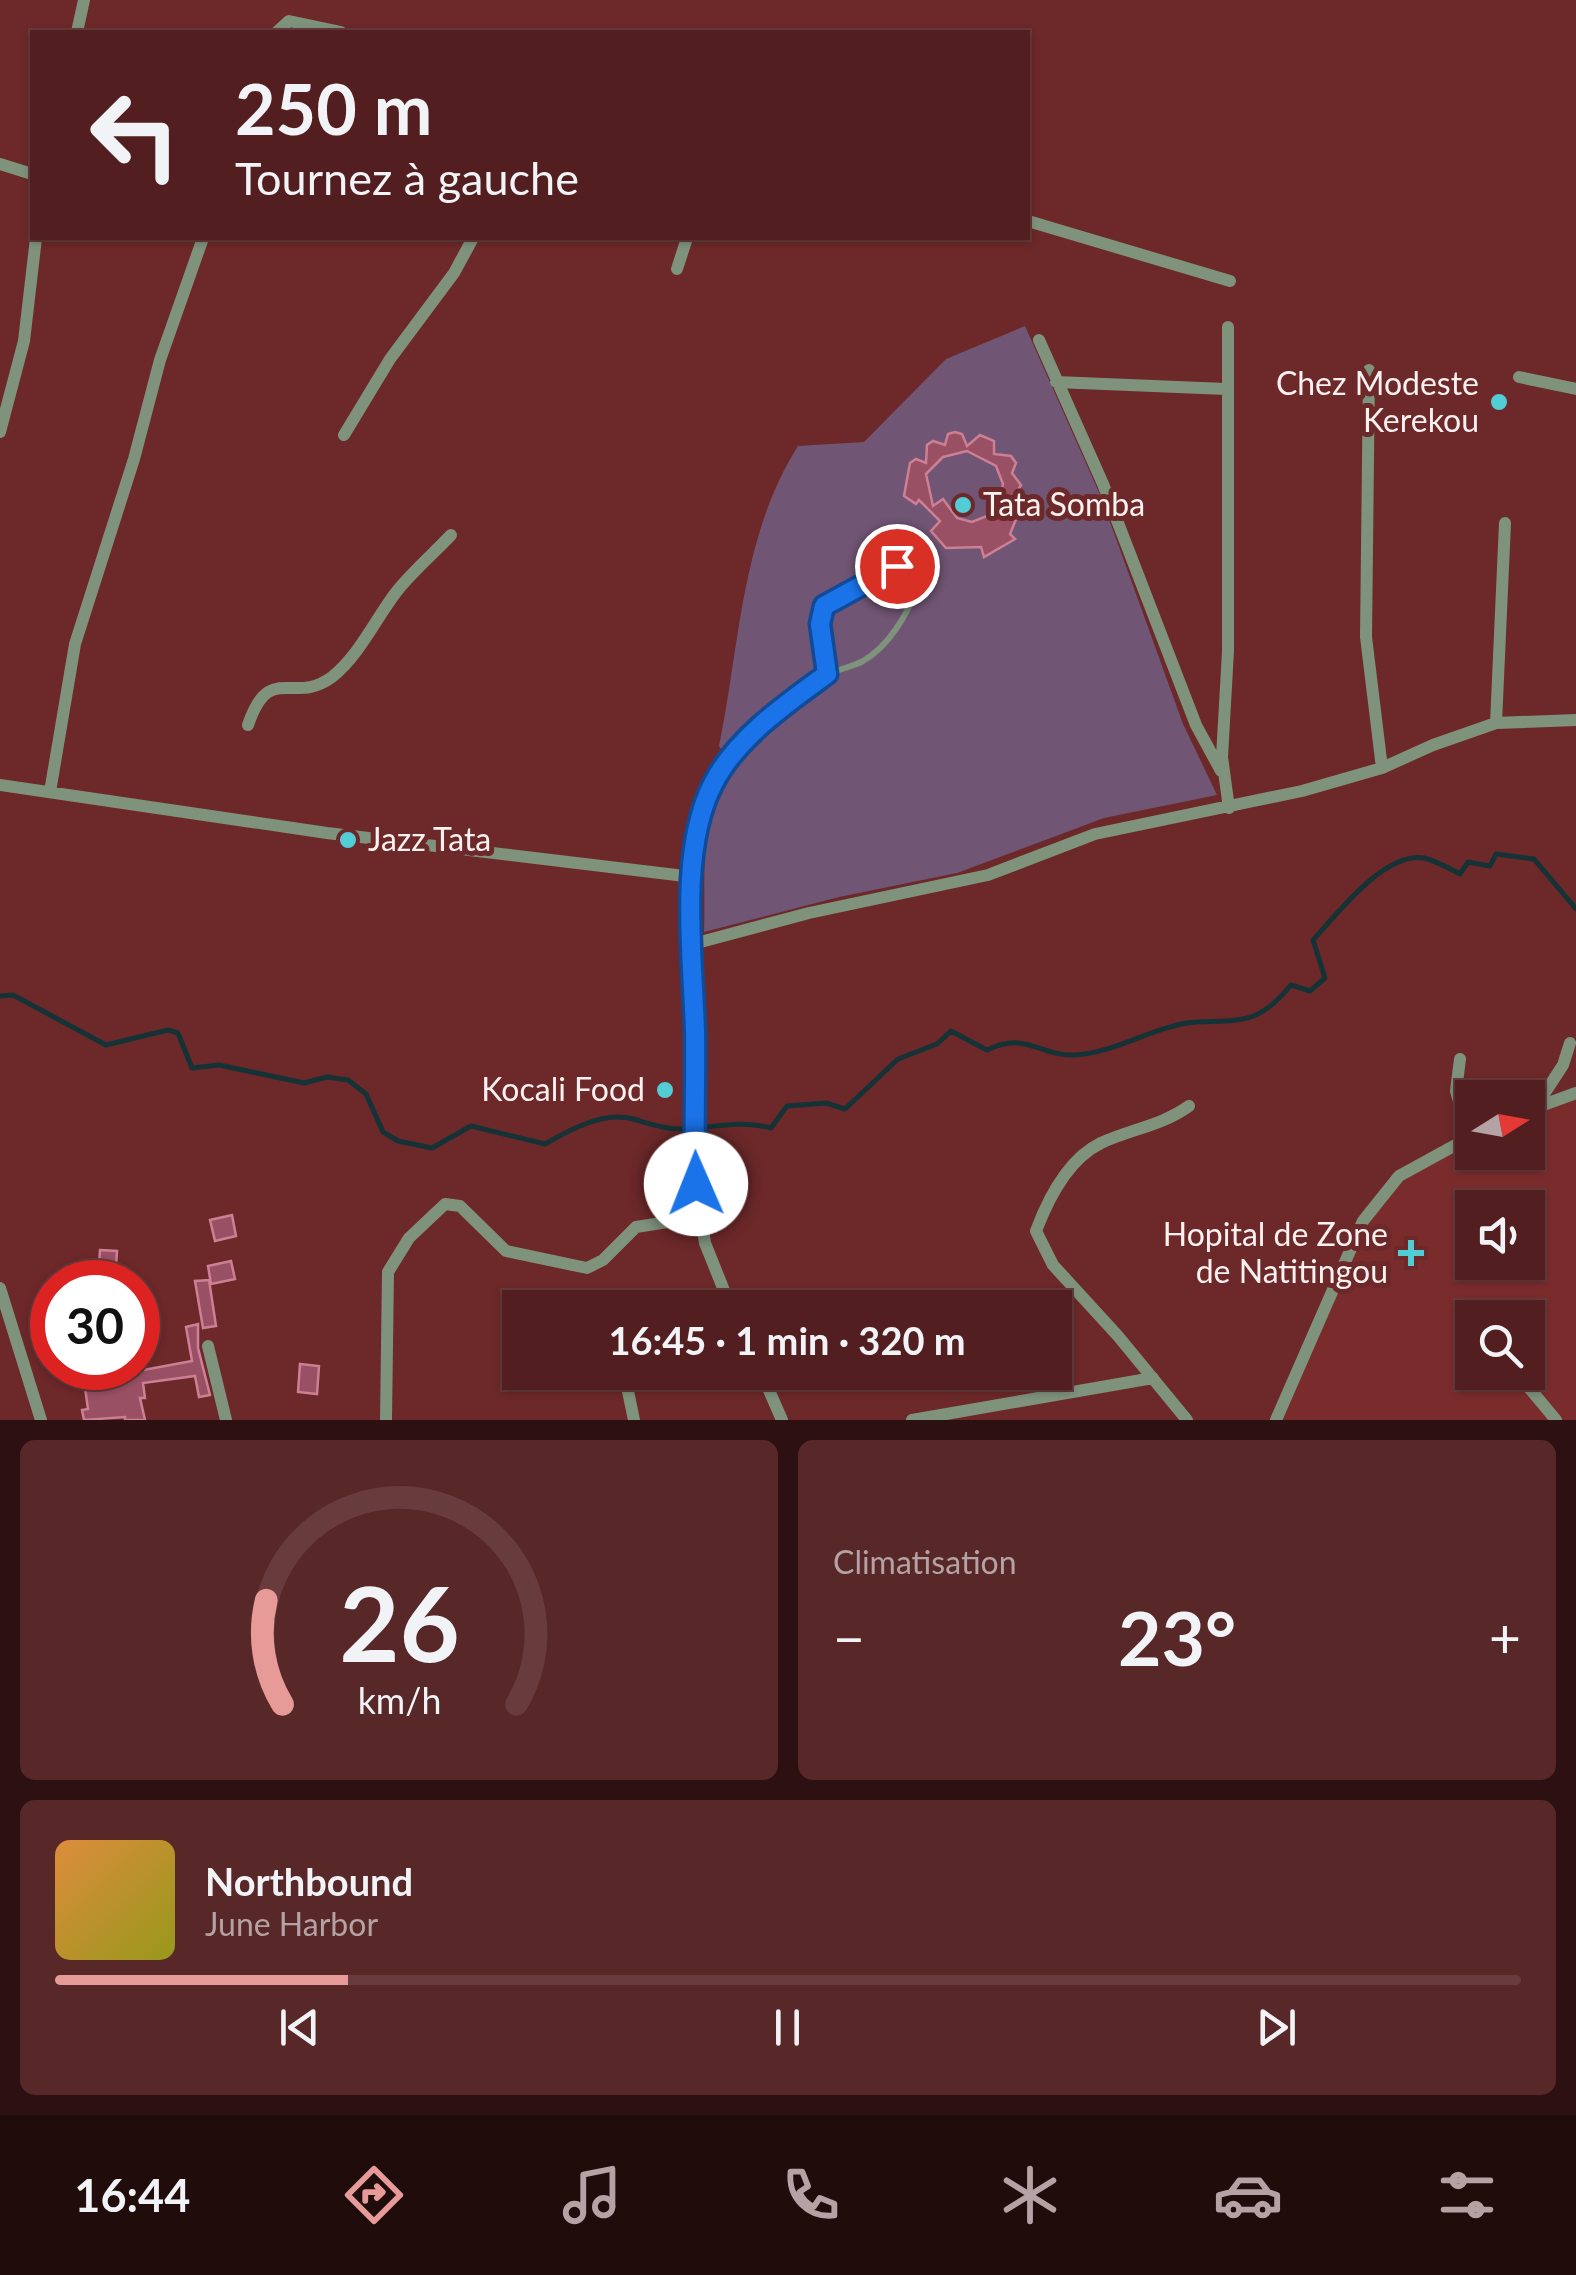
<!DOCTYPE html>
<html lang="fr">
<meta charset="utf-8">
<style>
body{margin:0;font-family:Lato,sans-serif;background:#582728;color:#f1f3f6;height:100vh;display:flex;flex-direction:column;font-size:38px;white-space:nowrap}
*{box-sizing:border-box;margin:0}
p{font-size:32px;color:#b5a2a4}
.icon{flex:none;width:55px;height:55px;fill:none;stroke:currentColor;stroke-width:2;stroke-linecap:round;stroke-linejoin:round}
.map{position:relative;height:1420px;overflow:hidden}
.drawer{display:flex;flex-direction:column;gap:20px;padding:20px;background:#2d1011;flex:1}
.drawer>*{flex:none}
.banner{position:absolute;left:30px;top:30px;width:1000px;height:210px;border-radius:0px;box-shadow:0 2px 8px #0004,0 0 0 2px #683c3d;background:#521e1f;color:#f1f3f6;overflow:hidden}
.needle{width:65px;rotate:79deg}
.tools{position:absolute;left:1455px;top:1080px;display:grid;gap:20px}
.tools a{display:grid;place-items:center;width:90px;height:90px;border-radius:0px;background:#521e1f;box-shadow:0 2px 8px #0004,0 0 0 2px #683c3d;font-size:50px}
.speed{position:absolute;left:30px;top:1260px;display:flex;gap:20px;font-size:50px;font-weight:700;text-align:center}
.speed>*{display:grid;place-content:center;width:130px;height:130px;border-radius:50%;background:#521e1f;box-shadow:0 2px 8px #0004,0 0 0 2px #683c3d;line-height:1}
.speed .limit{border:15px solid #d22;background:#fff;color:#111}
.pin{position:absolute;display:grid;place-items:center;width:85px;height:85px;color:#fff;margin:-42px;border:5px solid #fff;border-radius:50%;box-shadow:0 2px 10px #0007}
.me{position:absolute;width:110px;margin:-55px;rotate:359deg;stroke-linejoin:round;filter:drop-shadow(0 0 8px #0008)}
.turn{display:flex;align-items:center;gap:35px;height:210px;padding:0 40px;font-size:45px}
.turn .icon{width:130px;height:130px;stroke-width:2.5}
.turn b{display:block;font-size:70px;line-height:85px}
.big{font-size:75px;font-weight:700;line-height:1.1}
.drawer .card{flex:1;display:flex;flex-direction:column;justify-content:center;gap:15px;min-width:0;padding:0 35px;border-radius:15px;background:#582728}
.drawer .dial{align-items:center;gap:0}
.dial svg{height:260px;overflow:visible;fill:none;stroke:#683c3d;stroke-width:7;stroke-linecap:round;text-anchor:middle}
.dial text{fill:#f1f3f6;stroke:none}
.song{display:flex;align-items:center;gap:30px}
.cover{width:120px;height:120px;border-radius:15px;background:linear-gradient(135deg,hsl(30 70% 55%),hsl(60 70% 35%))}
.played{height:10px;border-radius:5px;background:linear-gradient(90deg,#e69b98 20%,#683c3d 20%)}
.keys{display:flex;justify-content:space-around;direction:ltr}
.heat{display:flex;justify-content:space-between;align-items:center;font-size:55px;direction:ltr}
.drawer .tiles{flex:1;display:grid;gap:20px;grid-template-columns:1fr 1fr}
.card:last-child{grid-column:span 2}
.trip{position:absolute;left:502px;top:1290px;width:570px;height:100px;border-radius:0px;background:#521e1f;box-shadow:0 2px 8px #0004,0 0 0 2px #683c3d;font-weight:700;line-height:100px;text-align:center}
.tab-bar{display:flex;height:160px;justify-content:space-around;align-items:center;background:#210c0c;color:#b5a2a4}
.tab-bar .icon{width:70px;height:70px}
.tab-bar .on{color:#e69b98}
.tab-bar b{font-size:45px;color:#f1f3f6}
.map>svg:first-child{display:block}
.built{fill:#7a2c2d;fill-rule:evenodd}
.green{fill:#705574}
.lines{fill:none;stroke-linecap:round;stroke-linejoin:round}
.stream{stroke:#153336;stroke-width:5}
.building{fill:#995065;stroke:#cd7f94;stroke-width:2.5;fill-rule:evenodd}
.lane{stroke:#7e927c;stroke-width:6}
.street{stroke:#7e927c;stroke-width:12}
.route-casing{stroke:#114b97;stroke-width:25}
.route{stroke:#1a73e8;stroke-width:18}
.poi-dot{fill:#52ccd5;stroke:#6d2829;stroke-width:4}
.labels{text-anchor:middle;stroke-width:10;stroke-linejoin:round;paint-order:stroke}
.poi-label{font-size:32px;fill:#faf1f0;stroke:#6d2829;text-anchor:end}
</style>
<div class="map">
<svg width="1576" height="1420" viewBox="0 0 1576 1420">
<rect width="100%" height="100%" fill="#6d2829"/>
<!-- built -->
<path class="built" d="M1576 1099V1420H1280L1354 1244 1411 1165 1472 1139V1152H1528V1118ZM1472 1208H1528V1262H1472ZM1472 1318H1528V1372H1472Z"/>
<!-- green -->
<path class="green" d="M1025 326 1101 497 1183 724 1217 795 1104 818 957 873 839 897 704 932C706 877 697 812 734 767L719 746C740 644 741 536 798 446L864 442 946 359Z"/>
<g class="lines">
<!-- stream -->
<path class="stream" d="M0 996 13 995 106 1045 168 1030 178 1033 192 1068 219 1065 304 1083 327 1077 348 1080 366 1094 383 1132 398 1141 432 1148 471 1126 545 1144C569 1130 604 1111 633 1119 651 1124 667 1130 686 1129 716 1127 741 1120 771 1128L787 1106 826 1103 845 1109 898 1059 937 1044 951 1031 987 1050C1027 1031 1038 1056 1075 1055 1114 1053 1149 1029 1187 1023 1209 1020 1235 1024 1256 1015 1269 1009 1282 996 1291 985L1310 991 1325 978 1313 940C1338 913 1384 852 1424 858 1436 861 1449 868 1460 874L1468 862 1490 866 1496 854 1534 859 1576 909"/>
</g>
<!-- building -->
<path class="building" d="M955 432 962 434 967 446 980 435 994 441V454L1011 456 1016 463 1012 473 1021 485 1014 497 1019 512 1010 534 1015 539 984 557 981 547 946 548 931 531 940 521 919 500 916 504 904 496 910 463 916 459 926 463 927 445 933 441 945 445 948 434ZM967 451 996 466 1003 484 997 512 972 522 957 518 943 499 933 506 926 474 943 457Z
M232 1215 236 1236 215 1241 210 1220Z
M100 1250 117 1251 115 1282 98 1281Z
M231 1261 235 1279 211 1284 208 1266Z
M209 1280 216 1326 203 1328 195 1281Z
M198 1324V1348L210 1395 199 1397 195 1376 143 1383 145 1398H140L145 1420H125V1417L84 1420 82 1410 88 1409 84 1381 192 1361 186 1327Z
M300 1364 319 1366 317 1394 298 1392Z"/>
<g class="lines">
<!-- lane -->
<path class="lane" d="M693 877C700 799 717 762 778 713 794 701 809 683 827 675 838 669 852 667 863 661 889 646 907 615 917 588L908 569 897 566 824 606 820 624 827 674"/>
<!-- street -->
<path class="street" d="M77 32 84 0
M277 32 289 21 341 32
M0 164 32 174
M1028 221 1230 281
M677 269 687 238
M1228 327V651L1222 757 1229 808
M1039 340 1103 484 1196 725 1221 771
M1369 370 1366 637 1382 768
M1519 377 1576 389
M1056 382 1226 389
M0 432 24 341 36 238
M344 435 390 359 454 273 473 238
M1496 723 1505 523
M248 725C270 661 293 706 332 677 359 656 376 618 397 591 413 571 433 554 451 535
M0 785 327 833 693 877 696 1184 705 1243 731 1308
M50 792 75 644 134 459 160 360 203 238
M693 944 809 913 988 875 1095 834 1302 791 1382 768 1433 745 1496 723 1576 720
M1460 1059 1456 1091 1469 1138
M1535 1108 1563 1065 1570 1043
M1535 1108 1576 1093
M0 1288 41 1420
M208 1346 226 1420
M624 1372 634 1420
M761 1372 782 1420
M1516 1372 1556 1420
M386 1420 388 1272 409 1238 445 1204 460 1206 506 1251 587 1268 603 1260 636 1227 699 1217
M912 1420 1153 1378
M1187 1420 1118 1336 1053 1265 1036 1231C1048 1199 1068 1159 1101 1143 1131 1129 1161 1126 1189 1106
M1276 1420 1363 1221 1399 1176 1472 1136"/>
</g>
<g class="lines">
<!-- route casing -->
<g class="route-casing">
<path id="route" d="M696 1184C693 1134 696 1083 695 1032 693 958 678 851 713 784 736 738 786 704 827 674L820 624 824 606 897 566"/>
</g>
<!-- route -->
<use href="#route" class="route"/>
</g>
<!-- markers -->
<g class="poi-dot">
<circle cx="1499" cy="402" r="10"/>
<circle cx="963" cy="505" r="10"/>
<circle cx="348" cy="840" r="10"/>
<circle cx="665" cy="1090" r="10"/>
<path d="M1406 1238h10v10h10v10h-10v10h-10v-10h-10v-10h10z"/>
</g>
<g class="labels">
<!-- poi labels -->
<g class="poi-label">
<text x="1479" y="395">Chez Modeste<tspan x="1479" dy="37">Kerekou</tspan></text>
<text x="983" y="516" text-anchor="start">Tata Somba</text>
<text x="368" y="851" text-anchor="start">Jazz Tata</text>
<text x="645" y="1101">Kocali Food</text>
<text x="1388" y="1246">Hopital de Zone<tspan x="1388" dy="37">de Natitingou</tspan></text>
</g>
</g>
</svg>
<div class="tools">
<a><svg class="needle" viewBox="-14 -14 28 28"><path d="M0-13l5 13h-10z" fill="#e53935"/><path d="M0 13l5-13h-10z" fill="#b5a2a4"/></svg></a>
<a><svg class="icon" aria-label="sound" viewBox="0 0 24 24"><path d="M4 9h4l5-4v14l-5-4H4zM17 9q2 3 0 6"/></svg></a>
<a><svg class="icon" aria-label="search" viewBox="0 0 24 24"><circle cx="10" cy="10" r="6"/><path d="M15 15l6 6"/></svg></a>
</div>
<div class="speed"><div class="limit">30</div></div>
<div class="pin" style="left:897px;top:566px;background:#d93025"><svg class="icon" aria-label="arrive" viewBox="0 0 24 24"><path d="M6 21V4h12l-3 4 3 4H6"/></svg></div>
<svg class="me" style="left:696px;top:1184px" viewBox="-20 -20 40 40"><circle r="19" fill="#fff"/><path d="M0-13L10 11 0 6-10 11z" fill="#1a73e8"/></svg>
<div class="trip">16:45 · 1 min · 320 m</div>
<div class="banner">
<div class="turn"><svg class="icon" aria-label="left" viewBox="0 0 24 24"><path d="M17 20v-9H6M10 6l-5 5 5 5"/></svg><div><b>250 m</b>Tournez à gauche</div></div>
</div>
</div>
<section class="drawer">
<div class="tiles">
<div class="card dial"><svg viewBox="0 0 100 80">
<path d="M14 69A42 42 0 1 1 86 69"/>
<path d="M14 69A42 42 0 0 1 9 37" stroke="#e69b98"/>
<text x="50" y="56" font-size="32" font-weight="700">26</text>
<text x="50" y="72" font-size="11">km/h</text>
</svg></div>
<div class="card"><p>Climatisation</p>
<div class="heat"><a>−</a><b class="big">23°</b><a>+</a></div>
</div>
<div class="card">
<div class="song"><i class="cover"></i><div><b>Northbound</b><p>June Harbor</p></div></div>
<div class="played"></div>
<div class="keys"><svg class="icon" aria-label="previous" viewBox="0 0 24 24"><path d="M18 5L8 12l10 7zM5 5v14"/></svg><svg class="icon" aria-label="pause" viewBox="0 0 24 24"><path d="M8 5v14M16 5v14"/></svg><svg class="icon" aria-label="next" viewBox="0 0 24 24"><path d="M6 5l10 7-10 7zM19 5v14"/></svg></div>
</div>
</div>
</section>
<nav class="tab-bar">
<b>16:44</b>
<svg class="icon on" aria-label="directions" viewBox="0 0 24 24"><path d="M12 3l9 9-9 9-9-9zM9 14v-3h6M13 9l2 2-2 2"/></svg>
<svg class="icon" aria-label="music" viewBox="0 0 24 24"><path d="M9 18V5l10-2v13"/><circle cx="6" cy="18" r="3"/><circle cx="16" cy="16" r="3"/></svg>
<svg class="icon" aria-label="phone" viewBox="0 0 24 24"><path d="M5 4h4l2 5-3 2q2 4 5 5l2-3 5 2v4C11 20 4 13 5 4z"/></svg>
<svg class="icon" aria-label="climate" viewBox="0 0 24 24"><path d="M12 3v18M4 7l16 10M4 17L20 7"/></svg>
<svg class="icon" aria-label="car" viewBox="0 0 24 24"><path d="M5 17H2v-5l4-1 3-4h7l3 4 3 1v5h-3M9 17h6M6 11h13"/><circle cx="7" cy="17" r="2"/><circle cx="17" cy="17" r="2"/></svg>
<svg class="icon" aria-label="filters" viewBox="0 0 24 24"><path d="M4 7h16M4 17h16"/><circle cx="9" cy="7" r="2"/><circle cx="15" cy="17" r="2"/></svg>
</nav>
